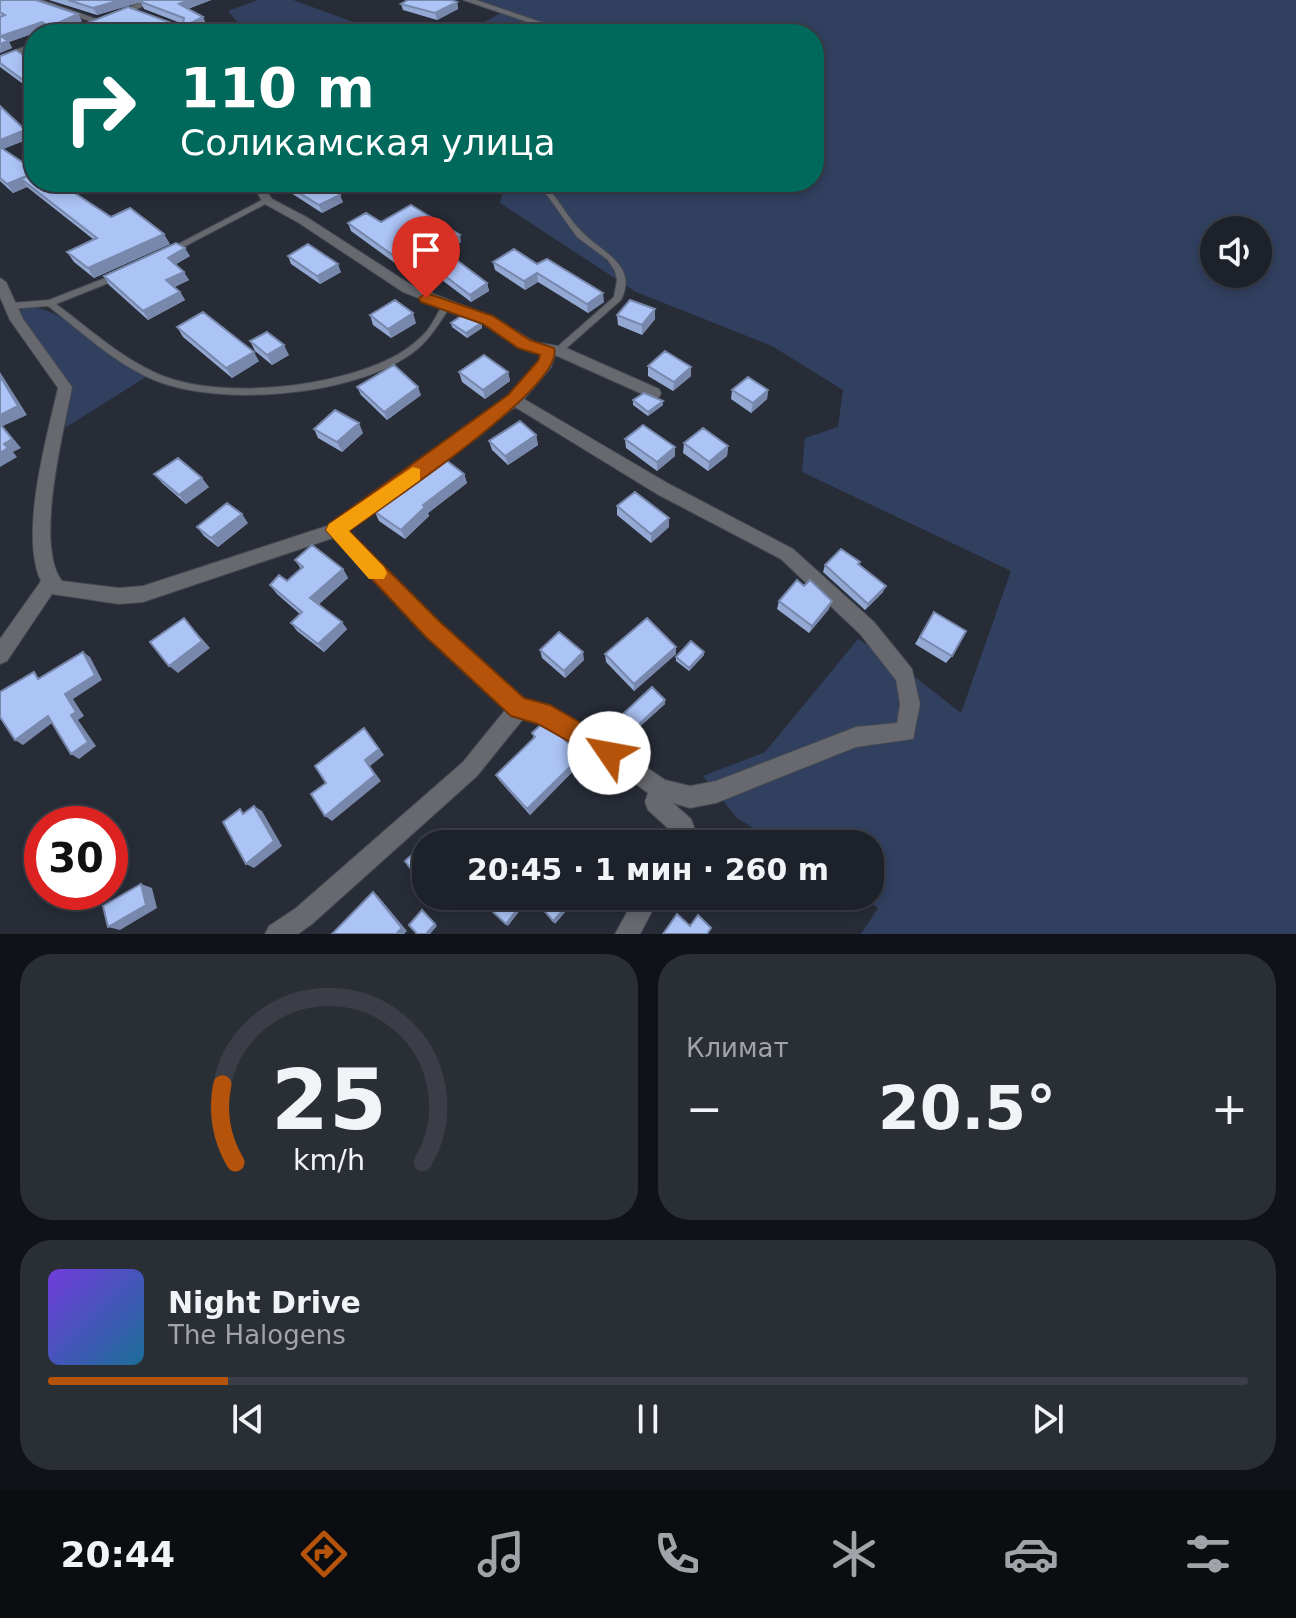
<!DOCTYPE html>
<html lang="ru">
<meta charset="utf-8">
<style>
body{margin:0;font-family:"DejaVu Sans",sans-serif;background:#2a2e35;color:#f1f3f6;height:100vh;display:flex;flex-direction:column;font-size:30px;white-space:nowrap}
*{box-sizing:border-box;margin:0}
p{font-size:26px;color:#a0a3a8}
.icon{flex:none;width:44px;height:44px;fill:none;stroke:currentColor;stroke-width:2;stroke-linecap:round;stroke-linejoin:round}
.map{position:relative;height:934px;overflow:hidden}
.sheet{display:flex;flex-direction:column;gap:20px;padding:20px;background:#101217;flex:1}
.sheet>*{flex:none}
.top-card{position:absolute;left:24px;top:24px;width:800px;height:168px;border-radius:32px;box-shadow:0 4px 12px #0003,0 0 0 2px #3b3e46;background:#00695c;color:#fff;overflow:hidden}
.tools{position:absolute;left:1200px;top:216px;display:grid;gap:16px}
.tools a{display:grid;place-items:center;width:72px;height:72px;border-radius:50%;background:#1d2129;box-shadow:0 4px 12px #0003,0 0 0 2px #3b3e46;font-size:40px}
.speed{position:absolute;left:24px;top:806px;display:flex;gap:16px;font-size:40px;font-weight:700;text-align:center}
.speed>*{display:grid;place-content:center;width:104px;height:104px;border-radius:50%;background:#1d2129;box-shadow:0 4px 12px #0003,0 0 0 2px #3b3e46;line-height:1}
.speed .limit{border:12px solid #d22;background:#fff;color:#111}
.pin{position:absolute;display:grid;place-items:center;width:68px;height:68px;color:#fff;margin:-82px -34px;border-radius:50% 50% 50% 0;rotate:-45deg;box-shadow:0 0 8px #0007}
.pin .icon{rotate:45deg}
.me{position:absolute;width:88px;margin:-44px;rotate:303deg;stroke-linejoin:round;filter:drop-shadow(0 0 6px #0008)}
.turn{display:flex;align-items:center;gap:28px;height:168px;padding:0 24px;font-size:36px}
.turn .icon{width:104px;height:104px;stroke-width:2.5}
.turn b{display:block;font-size:56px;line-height:68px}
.big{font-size:60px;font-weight:700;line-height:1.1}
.sheet .card{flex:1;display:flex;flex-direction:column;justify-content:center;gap:12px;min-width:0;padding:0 28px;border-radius:32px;background:#2a2e35}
.sheet .dial{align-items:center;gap:0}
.dial svg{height:208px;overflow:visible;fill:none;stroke:#3b3e46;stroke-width:7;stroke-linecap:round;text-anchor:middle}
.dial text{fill:#f1f3f6;stroke:none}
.song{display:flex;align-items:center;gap:24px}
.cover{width:96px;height:96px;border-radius:12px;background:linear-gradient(135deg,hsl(260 70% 55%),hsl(200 70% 35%))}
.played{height:8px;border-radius:4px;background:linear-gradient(90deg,#b45309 15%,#3b3e46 15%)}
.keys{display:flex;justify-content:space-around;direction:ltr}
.heat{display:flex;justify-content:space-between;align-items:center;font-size:44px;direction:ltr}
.sheet .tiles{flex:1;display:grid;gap:20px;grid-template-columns:1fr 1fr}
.card:last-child{grid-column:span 2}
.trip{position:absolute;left:412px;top:830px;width:472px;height:80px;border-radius:32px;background:#1d2129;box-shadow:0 4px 12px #0003,0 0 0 2px #3b3e46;font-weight:700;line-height:80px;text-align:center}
.menu{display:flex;height:128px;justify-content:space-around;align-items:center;background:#0c0d10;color:#a0a3a8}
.menu .icon{width:56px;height:56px}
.menu .on{color:#b45309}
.menu b{font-size:36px;color:#f1f3f6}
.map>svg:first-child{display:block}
.green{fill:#31405f;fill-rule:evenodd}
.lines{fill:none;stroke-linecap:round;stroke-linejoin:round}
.service-casing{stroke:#434852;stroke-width:2}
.minor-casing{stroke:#434852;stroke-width:2}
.service{fill:#67696f;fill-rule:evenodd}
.minor{fill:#67696f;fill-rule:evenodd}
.wall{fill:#93a8d3}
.shaded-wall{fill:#7888ac}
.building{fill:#abc3f5;stroke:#7888ac;stroke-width:2}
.route{fill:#b45309;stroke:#753606;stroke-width:2}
.slow{fill:#f59e0b}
</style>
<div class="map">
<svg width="1296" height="934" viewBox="0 0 1296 934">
<rect width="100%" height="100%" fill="#272c37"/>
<!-- green -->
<path class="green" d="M258 0H293L386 34H215L237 22 228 11Z
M462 0H1296V934H861L878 908 860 896H870V844H778L737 818 703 776 765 752 858 639 901 666 961 713 1011 571 802 472 805 438 838 427 843 390 772 346 636 292 500 203 505 184 502 182H814V34H462L503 12ZM1214 230H1258V274H1214Z
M27 307C74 308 103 364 149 375L65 428 70 385 21 317 19 311Z"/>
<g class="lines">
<!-- service casing -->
<g class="service-casing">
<path id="service" d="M278 182H289L265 192 258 190Z
M533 182H541L546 186C559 200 568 218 581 231 600 252 639 264 621 300L562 352 559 353 555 350 556 348 614 297 617 280 615 271 608 260 577 237 547 195Z
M264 199 271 201 172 253H166L165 251Z
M118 273 122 276 121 278 56 304C90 329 123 360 163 376 225 400 339 387 397 355 406 350 419 340 426 332 432 325 437 314 442 306L445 305 449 308C436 329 426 345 405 358 346 396 219 407 154 380 114 363 82 332 48 306L11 309 7 306 11 303 49 300Z"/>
</g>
<!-- minor casing -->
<g class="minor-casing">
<path id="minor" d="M29 0H42L102 21 95 23Z
M146 0H158L118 17 111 15Z
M463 0H476L564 30 557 32Z
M34 43V49L0 62V56Z
M247 182H260L272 199 308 218 413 286 493 317 535 342 564 347 659 389 661 393 659 397H649L555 355 551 367 524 399 669 484 793 549 874 622 912 669 920 704 913 739 856 747 716 803 690 808 673 803 691 819 694 827 688 844H666L671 831 648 810 645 802 648 793C610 766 569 729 523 719L477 776 312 924 298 934H265L269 926 296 908 463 762 506 709 426 635 333 538 143 602 119 604 52 594 7 661 0 664V639L41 581C19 535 47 436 58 388L10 320 0 297V278L6 282 23 319 72 387C64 431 34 545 62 581L119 588 143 586 330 525 509 396 539 361 541 354 525 349 483 323 403 292 299 223 263 203 257 192ZM515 407 657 494 781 559 860 634 896 680 900 704 897 723 856 727 716 781 690 786 665 780 590 728 549 706 524 699 440 623 348 531Z
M636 896H660L640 934H615Z"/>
</g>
<!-- service -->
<use href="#service" class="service"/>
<!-- minor -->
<use href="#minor" class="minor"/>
</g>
<!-- wall -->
<path class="wall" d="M0 0 82 21 62 30 52 33 46 29 9 42 12 48 0 53Z
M49 0H211L188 9 203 17 206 25 187 34H71L69 30 183 24 144 9 141 2 97 15Z
M457 2 458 9 437 20 403 10 401 4Z
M0 56 34 63V92L0 67Z
M0 106 31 138 3 149 34 170 111 217 170 244 94 278 74 262 67 252 93 239 27 187 13 193 0 181Z
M283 182H352L335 191 343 202 322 213 291 193 285 187Z
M381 222 461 242 445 251 487 283 489 291 471 302 434 274 421 282 351 231 348 223Z
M190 256 176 264 189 280 174 287 180 292 185 300 148 320 109 285 104 276Z
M288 256 341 272 320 284 291 264Z
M493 262 537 264 604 302 588 313 538 282 525 290 495 270Z
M370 315 416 323 391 338 373 325Z
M617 315 655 319 642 335 618 325Z
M451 323H481L482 328 467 338 452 327Z
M177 327 259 361 232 378 183 337Z
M250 341 289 355 272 365 255 351Z
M648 366 691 376 673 391 648 376Z
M459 372H508L510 381 485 399 462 382Z
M357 387 421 395 387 420 361 395Z
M732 390H768L767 399 751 413 731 399Z
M633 400 663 401V405L648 416 633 405Z
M314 429 363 433 342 452 318 438Z
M536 435 538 445 508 465 492 450 489 441Z
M625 439 675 456 657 471 626 448Z
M684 443 728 446 727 456 708 471 683 453Z
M154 474 209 487 186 504 162 483Z
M464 474 467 483 428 513 429 516 405 539 379 521 375 512 403 493Z
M617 506 669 518V527L651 543 617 515Z
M248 523 218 547 204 536 197 527Z
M295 560 343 569 348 578 319 604 347 629 324 652 297 631 291 623 300 614 277 594 270 585 287 581 301 569Z
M860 562 858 565 883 592 865 610 823 572 825 565Z
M779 601 829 609 809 633 777 609Z
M934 612 952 656 946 663 915 644Z
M676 647V654L634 691 606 662 605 654Z
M540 650 584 660 565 678 542 658Z
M704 652V655L689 671 676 661V657Z
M665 700V704L637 729 625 716 624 713Z
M532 733 581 756 582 762 530 815 499 780 496 775 534 738Z"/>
<!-- shaded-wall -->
<path class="shaded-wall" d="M120 0H147L97 15 93 8Z
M189 0H211L182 11 179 4Z
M457 2 458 9 437 20 435 13Z
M78 14 82 21 62 30 52 33 47 25Z
M203 17 206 25 187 34H168Z
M42 22 46 29 9 42 12 48 0 53 1 36Z
M25 130 31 138 0 150V140Z
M21 179 27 187 13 193 7 184Z
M334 182H352L330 193 327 185Z
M340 195 343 202 322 213 319 205Z
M164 234 170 244 94 278 88 268Z
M460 235 461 242 440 254 438 246Z
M185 248 190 256 173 266 168 258Z
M338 264 341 272 320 284 317 276Z
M432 266 434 274 421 282 419 274Z
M184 272 189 280 171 289 166 280Z
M537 273 538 282 525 290 524 281Z
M487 283 489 291 471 302 470 295Z
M180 292 185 300 148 320 143 311Z
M603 293 604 302 588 313 587 304Z
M655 309V319L642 335V325Z
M413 313 416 323 391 338 388 329Z
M481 323 482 328 467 338 466 333Z
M284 345 289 355 272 365 267 355Z
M254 352 259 361 232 378 226 368Z
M691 367V376L673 391 674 382Z
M0 372 27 415 3 426 21 448 13 452 17 457 0 467V453L4 444 0 424Z
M508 372 510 381 485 399 483 390Z
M418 387 421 395 387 420 384 412Z
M768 390 767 399 751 413 753 403Z
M663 401V405L648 416V412Z
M359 423 363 433 342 452 337 442Z
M536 435 538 445 508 465 505 456Z
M728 446 727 456 708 471 709 462Z
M675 447V456L657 471V462Z
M464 474 467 483 428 513 429 516 405 539 401 530 423 505Z
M202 478 209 487 186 504 179 495Z
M242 514 248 523 218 547 211 538Z
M669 518V527L651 543V534Z
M343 569 348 578 316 607 310 598Z
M886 586 883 592 865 610 868 604Z
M832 601 829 609 809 633 812 626Z
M184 618 210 648 178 673 169 666Z
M342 622 347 629 324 652 318 644Z
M676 647V654L634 691V684Z
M83 652 90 657 102 680 73 699 84 716 78 720 96 746 79 759 71 754 65 694Z
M583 652 584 660 565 678 564 671Z
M704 652V655L689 671V668Z
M665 700V704L637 729V726Z
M48 716 56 720 23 745 15 740Z
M364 728 384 755 370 766 381 781 332 821 325 816Z
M581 756 582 762 530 815 527 809Z
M254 806 262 811 282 846 254 868 246 864Z
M141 884 152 888 157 908 120 930 108 927Z
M373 892 378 896 407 931 404 934H396Z
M450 896H456L443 909 439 906Z
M527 896H531L508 926 506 924Z
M567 906 568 909 555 924 553 921Z
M422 910 437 926 430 934H426Z"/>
<!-- building -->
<path class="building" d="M0 0H36L78 14 58 23 47 25 42 22 1 36 8 41 0 44V17L5 15 0 12Z
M68 0H120L93 8Z
M144 0H189L179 4 203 17 168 34H77L69 30 128 7 177 25 183 24 184 18 141 2Z
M408 0H451L457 2 435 13 401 4Z
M16 50 34 63V88L0 63V56Z
M0 106 25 130 0 140Z
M0 147 34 170V173L7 184 0 178Z
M34 173V182H58L111 217 130 208 164 234 88 268 67 252 97 238 21 179Z
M285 182H334L327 185 340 195 319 205 288 186Z
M411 205 460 235 438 246 487 283 470 295 432 266 419 274 348 223 366 213 381 222Z
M176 243 185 248 168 258 184 272 166 280 180 292 143 311 104 276Z
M308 244 338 264 317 276 288 256Z
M514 249 537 264 547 259 603 293 587 304 537 273 524 281 493 262Z
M395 300 413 313 388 329 370 315Z
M630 300 655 309 642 325 617 315Z
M203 312 254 352 226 368 177 327Z
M464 314 481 323 466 333 451 323Z
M267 332 284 345 267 355 250 341Z
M665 351 691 367 674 382 648 366Z
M484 355 508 372 483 390 459 372Z
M394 365 418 387 384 412 357 387Z
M0 376 18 406 0 415Z
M748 377 768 390 753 403 732 390Z
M644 393 663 401 648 412 633 400Z
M335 410 359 423 337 442 314 429Z
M520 421 536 435 505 456 489 441Z
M0 424 12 439 4 444 8 448 0 453Z
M643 425 675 447 657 462 625 439Z
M703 428 728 446 709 462 684 443Z
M178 458 202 478 179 495 154 474Z
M446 460 464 474 423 505 425 507 401 530 375 512 400 490 403 493Z
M635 492 669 518 651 534 617 506Z
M227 503 242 514 211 538 197 527Z
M312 545 343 569 310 598 342 622 318 644 291 623 302 612 270 585 279 575 287 581 303 567 295 560Z
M841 549 860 562 858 564 886 586 868 604 825 565Z
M797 580 804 586 810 580 832 601 812 626 779 601Z
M934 612 966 631 952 656 920 637Z
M184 618 202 641 169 666 150 642Z
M647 618 676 647 634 684 605 654Z
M559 632 583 652 564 671 540 650Z
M691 641 704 652 689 668 676 657Z
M83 652 95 675 65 694 76 712 71 715 88 742 71 754 48 716 15 740 0 717V692L34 672 38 679Z
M652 687 665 700 637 726 624 713Z
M543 723 552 727 581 756 527 809 496 775 535 737 532 733Z
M364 728 379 749 365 760 375 775 325 816 311 794 326 783 315 766Z
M254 806 274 841 246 864 223 822 240 809 243 814Z
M504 834 513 844H494Z
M429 839 434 844H426V889L405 861Z
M141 884 146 905 108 927 103 906Z
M373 892 402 928 396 934H332Z
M432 896H450L439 906Z
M476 896H527L506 924Z
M532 896H558L567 906 553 921Z
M422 910 435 924 426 934H417L409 925Z
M677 914 690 926 698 915 711 928 707 934H663Z"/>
<!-- route -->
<path class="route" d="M426 293 493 316 530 340 554 348C567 385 382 507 349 531L440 622 524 698 550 705 617 744 621 753 617 761 609 764 538 724 511 716 425 636 326 530 329 524 508 395 538 361 540 355 518 348 483 324 421 302 419 298Z"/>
<!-- slow -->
<path class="slow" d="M413 467 420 469V480L349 531 384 567 387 573 384 579H369L326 530 329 524Z"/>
</svg>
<div class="tools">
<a><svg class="icon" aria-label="sound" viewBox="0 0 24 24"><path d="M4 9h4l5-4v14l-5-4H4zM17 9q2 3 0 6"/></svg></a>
</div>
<div class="speed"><div class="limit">30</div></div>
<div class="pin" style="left:426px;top:298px;background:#d93025"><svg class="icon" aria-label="arrive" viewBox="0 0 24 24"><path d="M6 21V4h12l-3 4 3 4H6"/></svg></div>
<svg class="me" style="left:609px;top:753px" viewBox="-20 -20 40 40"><circle r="19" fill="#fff"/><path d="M0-13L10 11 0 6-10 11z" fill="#b45309"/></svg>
<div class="trip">20:45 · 1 мин · 260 m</div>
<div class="top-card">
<div class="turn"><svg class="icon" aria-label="right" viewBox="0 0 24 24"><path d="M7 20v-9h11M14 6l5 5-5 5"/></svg><div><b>110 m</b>Соликамская улица</div></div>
</div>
</div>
<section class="sheet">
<div class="tiles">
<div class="card dial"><svg viewBox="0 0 100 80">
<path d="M14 69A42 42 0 1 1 86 69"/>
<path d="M14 69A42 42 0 0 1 9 39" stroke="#b45309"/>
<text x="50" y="56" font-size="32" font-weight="700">25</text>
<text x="50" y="72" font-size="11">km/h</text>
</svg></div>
<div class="card"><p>Климат</p>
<div class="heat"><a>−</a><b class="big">20.5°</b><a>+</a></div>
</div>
<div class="card">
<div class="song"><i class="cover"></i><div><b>Night Drive</b><p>The Halogens</p></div></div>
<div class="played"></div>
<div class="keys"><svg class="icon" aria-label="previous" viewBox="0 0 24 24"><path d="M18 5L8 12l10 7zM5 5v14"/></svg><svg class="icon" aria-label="pause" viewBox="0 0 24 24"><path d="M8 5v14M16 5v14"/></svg><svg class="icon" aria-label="next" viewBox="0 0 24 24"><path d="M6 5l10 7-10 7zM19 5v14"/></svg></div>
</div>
</div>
</section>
<nav class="menu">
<b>20:44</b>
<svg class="icon on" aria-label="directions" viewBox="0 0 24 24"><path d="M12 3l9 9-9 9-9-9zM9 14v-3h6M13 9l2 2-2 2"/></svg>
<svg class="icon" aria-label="music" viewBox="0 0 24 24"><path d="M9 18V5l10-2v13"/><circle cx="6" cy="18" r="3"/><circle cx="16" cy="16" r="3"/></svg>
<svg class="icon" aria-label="phone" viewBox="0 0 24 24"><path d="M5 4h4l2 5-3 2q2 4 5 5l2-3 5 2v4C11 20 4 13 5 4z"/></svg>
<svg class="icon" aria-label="climate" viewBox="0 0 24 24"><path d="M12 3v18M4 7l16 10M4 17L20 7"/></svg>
<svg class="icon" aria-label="car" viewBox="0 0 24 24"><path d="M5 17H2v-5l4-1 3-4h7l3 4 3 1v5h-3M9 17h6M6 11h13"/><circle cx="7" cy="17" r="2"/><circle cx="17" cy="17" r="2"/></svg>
<svg class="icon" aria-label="filters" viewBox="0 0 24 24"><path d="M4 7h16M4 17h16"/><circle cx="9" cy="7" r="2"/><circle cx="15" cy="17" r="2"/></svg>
</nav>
